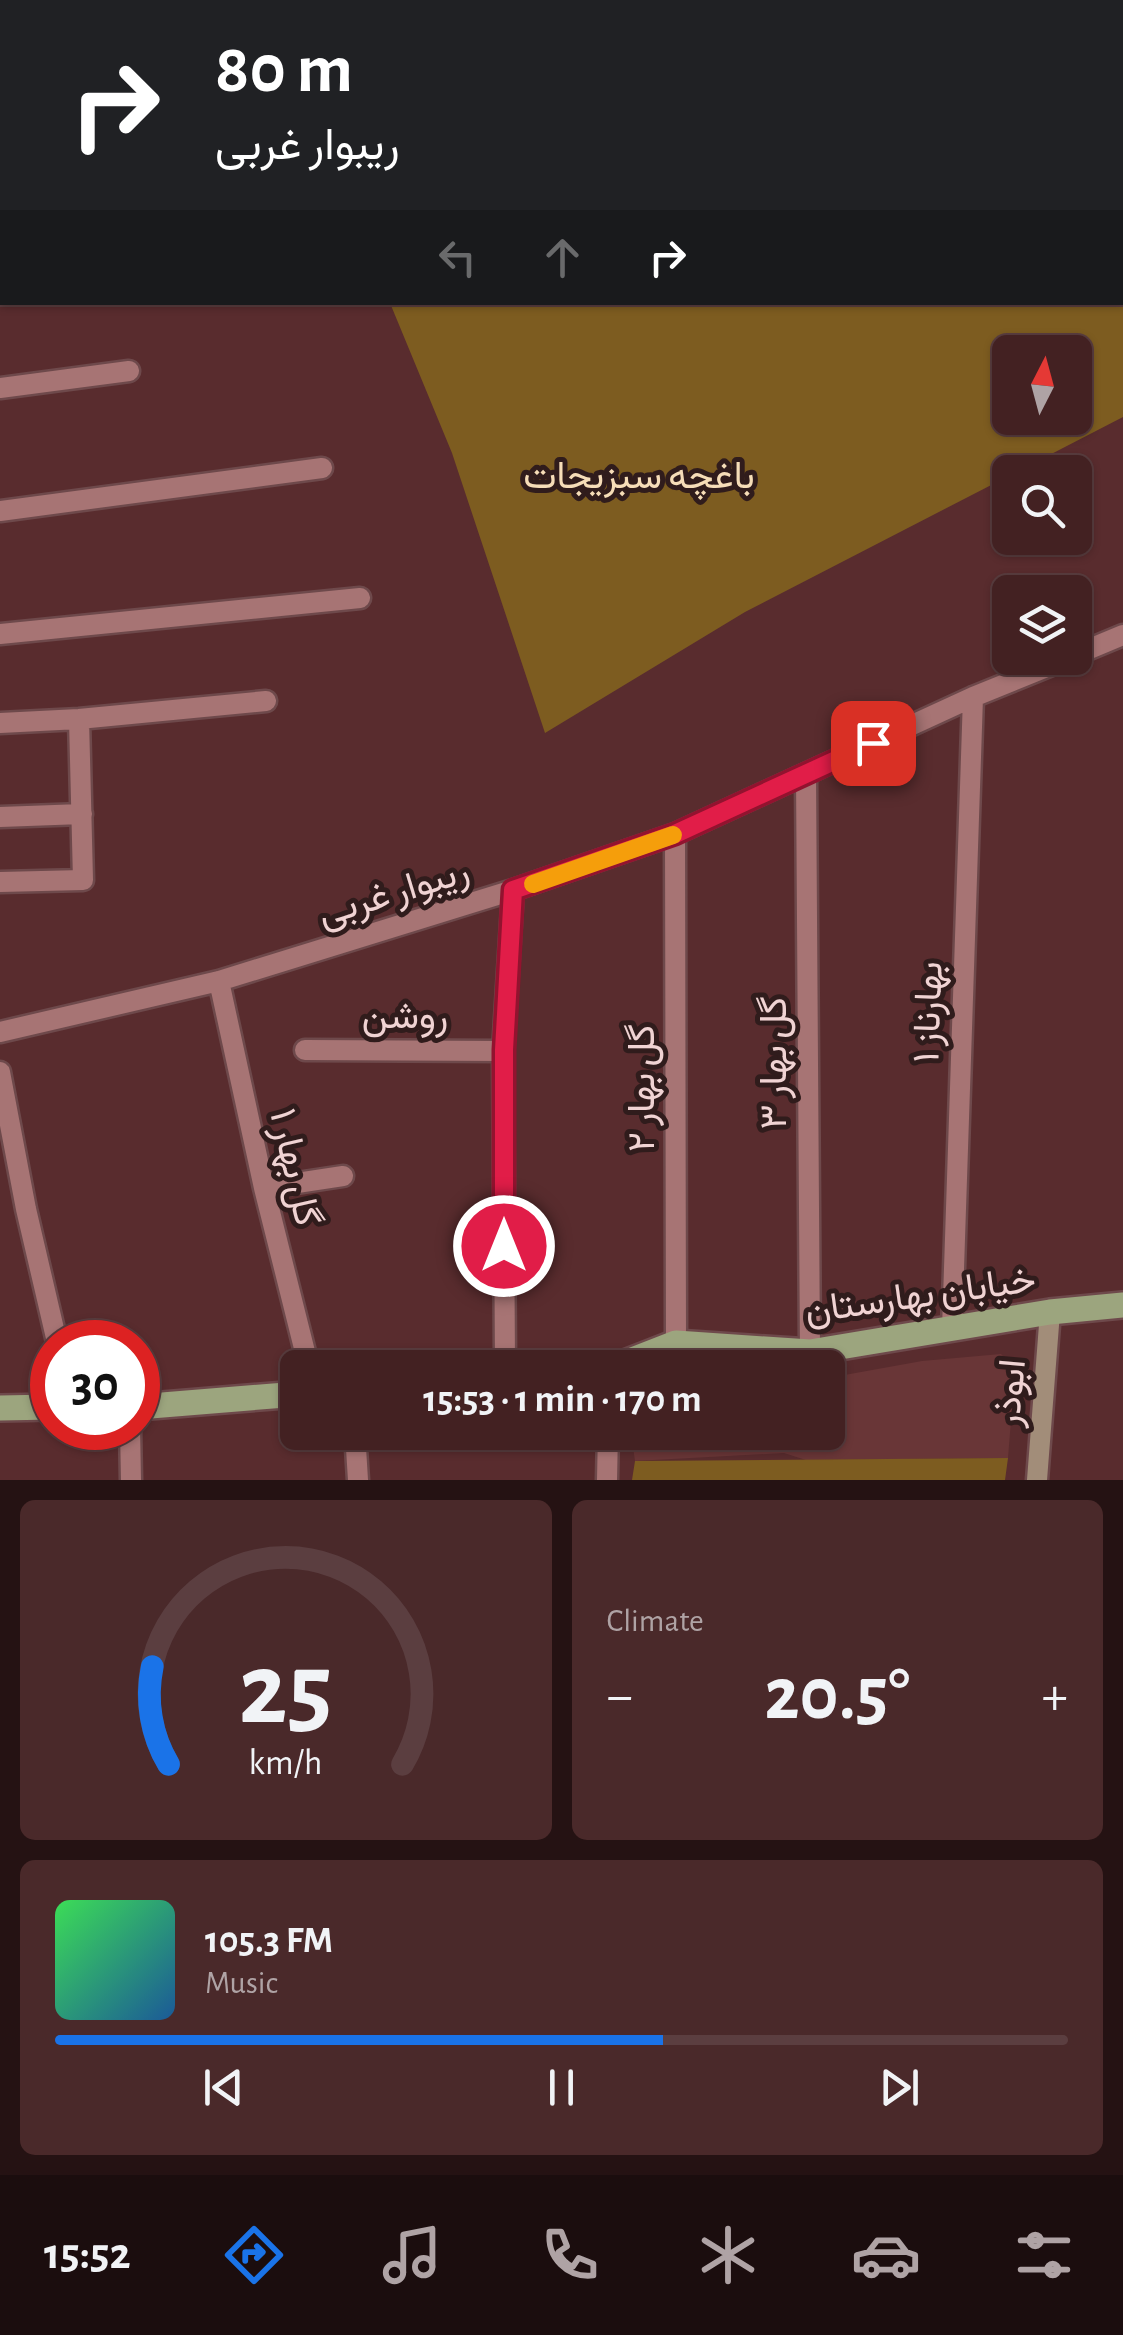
<!DOCTYPE html>
<meta charset="utf-8">
<style>
body{margin:0;font-family:"Alegreya Sans",Vazirmatn,sans-serif;background:#4a292a;color:#f1f3f6;height:100vh;display:flex;flex-direction:column;font-size:38px;white-space:nowrap}
*{box-sizing:border-box;margin:0}
p{font-size:32px;color:#afa3a5}
.icon{flex:none;width:55px;height:55px;fill:none;stroke:currentColor;stroke-width:2;stroke-linecap:round;stroke-linejoin:round}
.map{position:relative;height:1480px;overflow:hidden}
.panel{display:flex;flex-direction:column;gap:20px;padding:20px;background:#251213;flex:1}
.panel>*{flex:none}
.guide{position:absolute;left:0px;top:0px;width:1125px;height:305px;box-shadow:0 2px 8px #0004,0 0 0 2px #5b3e40;background:#202124;color:#fff;overflow:hidden}
.needle{width:65px;rotate:6deg}
.buttons{position:absolute;left:992px;top:335px;display:grid;gap:20px}
.buttons a{display:grid;place-items:center;width:100px;height:100px;border-radius:15px;background:#432122;box-shadow:0 2px 8px #0004,0 0 0 2px #5b3e40;font-size:50px}
.speed{position:absolute;left:30px;top:1320px;display:flex;gap:20px;font-size:50px;font-weight:700;text-align:center}
.speed>*{display:grid;place-content:center;width:130px;height:130px;border-radius:50%;background:#432122;box-shadow:0 2px 8px #0004,0 0 0 2px #5b3e40;line-height:1}
.speed .limit{border:15px solid #d22;background:#fff;color:#111}
.pin{position:absolute;display:grid;place-items:center;width:85px;height:85px;color:#fff;margin:-42px;border-radius:20px;box-shadow:0 5px 15px #0006}
.me{position:absolute;width:110px;margin:-55px;rotate:0deg;stroke-linejoin:round;filter:drop-shadow(0 0 8px #0008)}
.turn{display:flex;align-items:center;gap:35px;height:210px;padding:0 50px;font-size:45px}
.turn .icon{width:130px;height:130px;stroke-width:2.5}
.turn b{display:block;font-size:70px;line-height:85px}
.lanes{display:flex;align-items:center;height:95px;padding:0 50px;background:#0003;justify-content:center;gap:50px;direction:ltr}
.lanes .off{opacity:.35}
.big{font-size:75px;font-weight:600;line-height:1.1}
.panel .card{flex:1;display:flex;flex-direction:column;justify-content:center;gap:15px;min-width:0;padding:0 35px;border-radius:15px;background:#4a292a}
.panel .dial{align-items:center;gap:0}
.dial svg{height:260px;overflow:visible;fill:none;stroke:#5b3e40;stroke-width:7;stroke-linecap:round;text-anchor:middle}
.dial text{fill:#f1f3f6;stroke:none}
.song{display:flex;align-items:center;gap:30px}
.cover{width:120px;height:120px;border-radius:15px;background:linear-gradient(135deg,hsl(130 70% 55%),hsl(210 70% 35%))}
.played{height:10px;border-radius:5px;background:linear-gradient(90deg,#1a73e8 60%,#5b3e40 60%)}
.keys{display:flex;justify-content:space-around;direction:ltr}
.heat{display:flex;justify-content:space-between;align-items:center;font-size:55px;direction:ltr}
.panel .tiles{flex:1;display:grid;gap:20px;grid-template-columns:1fr 1fr}
.card:last-child{grid-column:span 2}
.trip{position:absolute;left:280px;top:1350px;width:565px;height:100px;border-radius:15px;background:#432122;box-shadow:0 2px 8px #0004,0 0 0 2px #5b3e40;font-weight:600;line-height:100px;text-align:center}
.tab-bar{display:flex;height:160px;justify-content:space-around;align-items:center;background:#1b0d0e;color:#afa3a5}
.tab-bar .icon{width:70px;height:70px}
.tab-bar .on{color:#1a73e8}
.tab-bar b{font-size:45px;color:#f1f3f6}
.map>svg:first-child{display:block}
.built{fill:#693637}
.green{fill:#7d5c20;fill-rule:evenodd}
.lines{fill:none;stroke-linecap:round;stroke-linejoin:round}
.street-casing{stroke:#6e494b;stroke-width:25}
.secondary-casing{stroke:#6e494b;stroke-width:25}
.primary-casing{stroke:#6e494b;stroke-width:30}
.street{stroke:#a77474;stroke-width:20}
.secondary{stroke:#a28d79;stroke-width:20}
.primary{stroke:#9ca57e;stroke-width:25}
.route-casing{stroke:#92132f;stroke-width:25}
.route{stroke:#e11d48;stroke-width:18}
.slow{stroke:#f59e0b;stroke-width:18}
.labels{text-anchor:middle;stroke-width:10;stroke-linejoin:round;paint-order:stroke}
.park-label{font-size:38px;fill:#f6ddb8;stroke:#301c1c}
.street-label{font-size:38px;fill:#f0d3d3;stroke:#301c1c}
</style>
<div class="map">
<svg width="1123" height="1480" viewBox="0 0 1123 1480">
<rect width="100%" height="100%" fill="#592c2e"/>
<!-- built -->
<path class="built" d="M1001 1354 1015 1370 1008 1458 806 1460 784 1453 635 1461 631 1433 828 1432V1378L922 1361Z"/>
<!-- green -->
<path class="green" d="M266 0H1123V417L745 612 545 733 452 453 390 303 1122 302V2ZM1010 352H1075V418H1010Z
M1008 1458 1005 1480H632L635 1461Z"/>
<g class="lines">
<!-- street casing -->
<g class="street-casing">
<path id="street" d="M0 388 129 371
M0 511 322 468
M0 634 360 598
M1075 655 1123 635
M0 723 79 719 266 701
M806 774 810 1352
M0 817 82 814
M675 834 676 1343
M0 882 83 880 79 719
M219 981 264 1188 309 1368
M0 1032 219 981 513 890 675 834 973 697 1069 658
M305 1050 503 1051
M0 1072 26 1209 57 1342
M264 1188 343 1176
M952 1329 973 697
M505 1363 503 1051 513 890
M130 1428 131 1480
M355 1432 358 1480
M607 1480 608 1432"/>
</g>
<!-- secondary casing -->
<g class="secondary-casing">
<path id="secondary" d="M1037 1480 1050 1312"/>
</g>
<!-- primary casing -->
<g class="primary-casing">
<path id="primary" d="M479 1368 505 1363 591 1368
M612 1368 676 1343 810 1352 1050 1312 1123 1305
M138 1407 298 1394
M0 1408 52 1407"/>
</g>
<!-- street -->
<use href="#street" class="street"/>
<!-- secondary -->
<use href="#secondary" class="secondary"/>
<!-- primary -->
<use href="#primary" class="primary"/>
</g>
<g class="lines">
<!-- route casing -->
<g class="route-casing">
<path id="route" d="M504 1246V1050L513 890 675 834 873 743"/>
</g>
<!-- route -->
<use href="#route" class="route"/>
<!-- slow -->
<path class="slow" d="M533 884 673 835"/>
</g>
<g class="labels">
<!-- park labels -->
<g class="park-label">
<text x="639" y="488">باغچه سبزیجات</text>
</g>
<!-- street labels -->
<g class="street-label">
<text transform="translate(393 891) rotate(-17)" y="13">ریبوار غربی</text>
<text transform="translate(927 1012) rotate(-88)" y="13">بهارناز ۱</text>
<text x="405" y="1028">روشن</text>
<text transform="translate(773 1063) rotate(-90)" y="13">گل بهار ۳</text>
<text transform="translate(641 1088) rotate(-90)" y="13">گل بهار ۲</text>
<text transform="translate(296 1167) rotate(77)" y="13">گل بهار ۱</text>
<text transform="translate(920 1294) rotate(-8)" y="13">خیابان بهارستان</text>
<text transform="translate(1009 1393) rotate(-85)" y="13">ابوذر</text>
</g>
</g>
</svg>
<div class="buttons">
<a><svg class="needle" viewBox="-14 -14 28 28"><path d="M0-13l5 13h-10z" fill="#e53935"/><path d="M0 13l5-13h-10z" fill="#afa3a5"/></svg></a>
<a><svg class="icon" aria-label="search" viewBox="0 0 24 24"><circle cx="10" cy="10" r="6"/><path d="M15 15l6 6"/></svg></a>
<a><svg class="icon" aria-label="layers" viewBox="0 0 24 24"><path d="M12 4l9 5-9 5-9-5zM3 14l9 5 9-5"/></svg></a>
</div>
<div class="speed"><div class="limit">30</div></div>
<div class="pin" style="left:873px;top:743px;background:#d93025"><svg class="icon" aria-label="arrive" viewBox="0 0 24 24"><path d="M6 21V4h12l-3 4 3 4H6"/></svg></div>
<svg class="me" style="left:504px;top:1246px" viewBox="-20 -20 40 40"><circle r="17" fill="#e11d48" stroke="#fff" stroke-width="3"/><path d="M0-11L8 9 0 5-8 9z" fill="#fff"/></svg>
<div class="trip">15:53 · 1 min · 170 m</div>
<div class="guide">
<div class="turn"><svg class="icon" aria-label="right" viewBox="0 0 24 24"><path d="M7 20v-9h11M14 6l5 5-5 5"/></svg><div><b>80 m</b>ریبوار غربی</div></div>
<div class="lanes"><svg class="icon off" aria-label="left" viewBox="0 0 24 24"><path d="M17 20v-9H6M10 6l-5 5 5 5"/></svg><svg class="icon off" aria-label="ahead" viewBox="0 0 24 24"><path d="M12 20V5M6 11l6-6 6 6"/></svg><svg class="icon" aria-label="right" viewBox="0 0 24 24"><path d="M7 20v-9h11M14 6l5 5-5 5"/></svg></div>
</div>
</div>
<section class="panel">
<div class="tiles">
<div class="card dial"><svg viewBox="0 0 100 80">
<path d="M14 69A42 42 0 1 1 86 69"/>
<path d="M14 69A42 42 0 0 1 9 39" stroke="#1a73e8"/>
<text x="50" y="56" font-size="32" font-weight="700">25</text>
<text x="50" y="72" font-size="11">km/h</text>
</svg></div>
<div class="card"><p>Climate</p>
<div class="heat"><a>−</a><b class="big">20.5°</b><a>+</a></div>
</div>
<div class="card">
<div class="song"><i class="cover"></i><div><b>105.3 FM</b><p>Music</p></div></div>
<div class="played"></div>
<div class="keys"><svg class="icon" aria-label="previous" viewBox="0 0 24 24"><path d="M18 5L8 12l10 7zM5 5v14"/></svg><svg class="icon" aria-label="pause" viewBox="0 0 24 24"><path d="M8 5v14M16 5v14"/></svg><svg class="icon" aria-label="next" viewBox="0 0 24 24"><path d="M6 5l10 7-10 7zM19 5v14"/></svg></div>
</div>
</div>
</section>
<nav class="tab-bar">
<b>15:52</b>
<svg class="icon on" aria-label="directions" viewBox="0 0 24 24"><path d="M12 3l9 9-9 9-9-9zM9 14v-3h6M13 9l2 2-2 2"/></svg>
<svg class="icon" aria-label="music" viewBox="0 0 24 24"><path d="M9 18V5l10-2v13"/><circle cx="6" cy="18" r="3"/><circle cx="16" cy="16" r="3"/></svg>
<svg class="icon" aria-label="phone" viewBox="0 0 24 24"><path d="M5 4h4l2 5-3 2q2 4 5 5l2-3 5 2v4C11 20 4 13 5 4z"/></svg>
<svg class="icon" aria-label="climate" viewBox="0 0 24 24"><path d="M12 3v18M4 7l16 10M4 17L20 7"/></svg>
<svg class="icon" aria-label="car" viewBox="0 0 24 24"><path d="M5 17H2v-5l4-1 3-4h7l3 4 3 1v5h-3M9 17h6M6 11h13"/><circle cx="7" cy="17" r="2"/><circle cx="17" cy="17" r="2"/></svg>
<svg class="icon" aria-label="filters" viewBox="0 0 24 24"><path d="M4 7h16M4 17h16"/><circle cx="9" cy="7" r="2"/><circle cx="15" cy="17" r="2"/></svg>
</nav>
